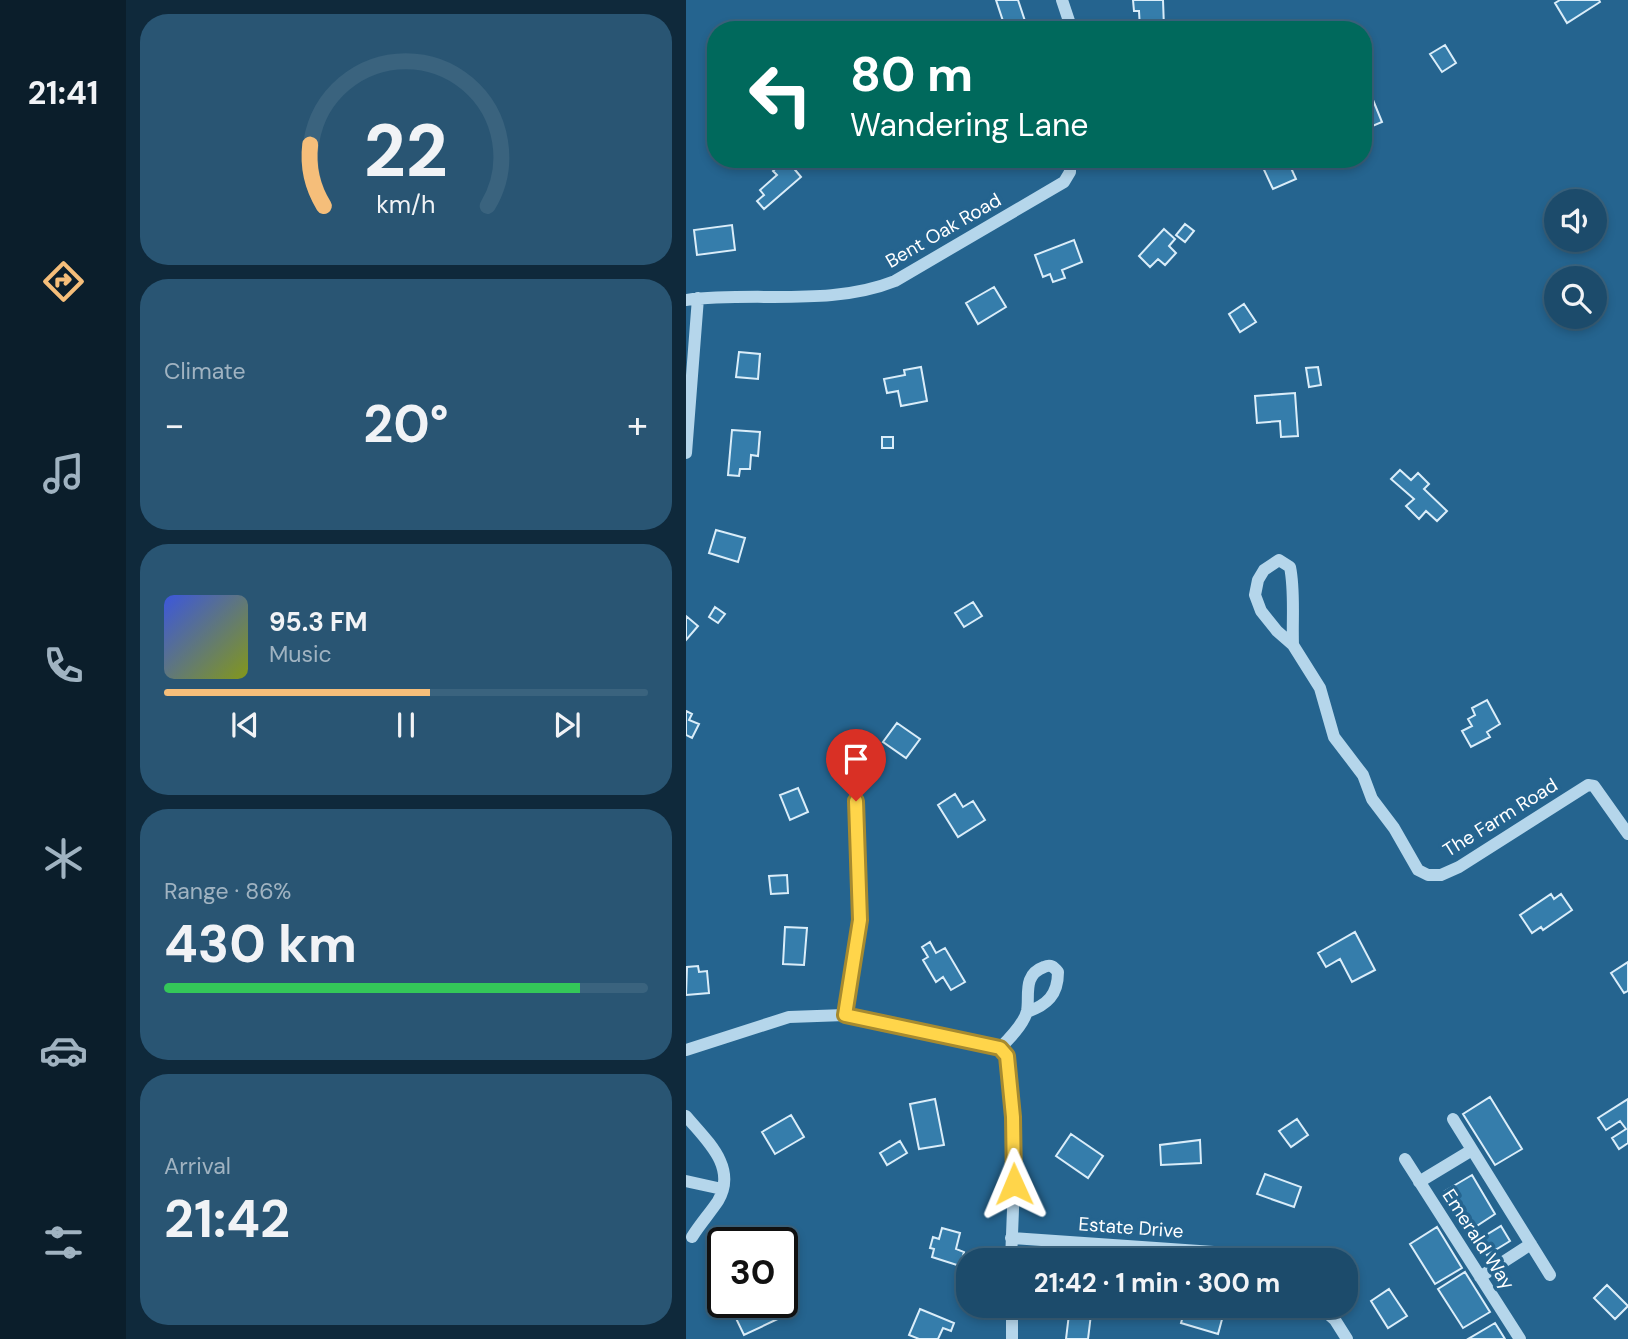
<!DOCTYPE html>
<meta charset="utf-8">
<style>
body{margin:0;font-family:"DM Sans",sans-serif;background:#295573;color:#f1f3f6;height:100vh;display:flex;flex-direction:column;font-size:26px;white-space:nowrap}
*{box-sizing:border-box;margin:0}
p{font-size:23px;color:#a0b3c1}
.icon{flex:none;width:38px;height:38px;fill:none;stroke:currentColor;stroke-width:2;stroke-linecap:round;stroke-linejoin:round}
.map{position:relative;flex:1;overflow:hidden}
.side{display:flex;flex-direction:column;gap:14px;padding:14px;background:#0f293b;width:560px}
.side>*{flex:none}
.guide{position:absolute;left:21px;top:21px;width:665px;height:147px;border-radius:28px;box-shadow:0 4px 10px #0003,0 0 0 2px #3a637e;background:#00695c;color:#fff;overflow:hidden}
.tools{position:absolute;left:858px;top:189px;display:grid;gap:14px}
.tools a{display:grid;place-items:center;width:63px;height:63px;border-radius:50%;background:#1c4b6b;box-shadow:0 4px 10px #0003,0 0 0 2px #3a637e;font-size:35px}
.speed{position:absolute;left:21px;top:1227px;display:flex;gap:14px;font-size:35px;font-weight:700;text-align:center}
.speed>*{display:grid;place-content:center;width:91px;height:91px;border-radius:50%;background:#1c4b6b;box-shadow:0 4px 10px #0003,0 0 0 2px #3a637e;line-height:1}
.speed .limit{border:4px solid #111;border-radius:10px;background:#fff;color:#111}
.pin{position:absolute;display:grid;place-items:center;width:60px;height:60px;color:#fff;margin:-72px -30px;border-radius:50% 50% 50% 0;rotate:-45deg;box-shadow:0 0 7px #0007}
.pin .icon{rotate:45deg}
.me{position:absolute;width:77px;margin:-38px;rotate:359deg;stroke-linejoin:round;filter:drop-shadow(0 0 5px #0008)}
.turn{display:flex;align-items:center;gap:24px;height:147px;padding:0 28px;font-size:32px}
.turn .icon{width:91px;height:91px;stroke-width:2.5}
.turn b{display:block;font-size:49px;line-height:60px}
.big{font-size:52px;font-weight:700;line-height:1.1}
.side .card{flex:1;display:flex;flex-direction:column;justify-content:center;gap:10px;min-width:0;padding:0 24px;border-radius:28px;background:#295573}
.side .dial{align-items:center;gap:0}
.dial svg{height:182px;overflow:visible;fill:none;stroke:#3a637e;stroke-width:7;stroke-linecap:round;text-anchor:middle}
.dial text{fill:#f1f3f6;stroke:none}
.song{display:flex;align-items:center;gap:21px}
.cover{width:84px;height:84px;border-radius:10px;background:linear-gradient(135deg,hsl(230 70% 55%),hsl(70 70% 35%))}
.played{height:7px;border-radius:4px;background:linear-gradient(90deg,#f5be7a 55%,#3a637e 55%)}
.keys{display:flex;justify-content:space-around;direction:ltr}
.heat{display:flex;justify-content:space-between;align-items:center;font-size:38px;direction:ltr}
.charge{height:10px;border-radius:5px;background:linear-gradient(90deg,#34c759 86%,#3a637e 0)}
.trip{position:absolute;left:270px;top:1248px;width:402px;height:70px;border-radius:28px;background:#1c4b6b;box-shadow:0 4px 10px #0003,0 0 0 2px #3a637e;font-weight:700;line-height:70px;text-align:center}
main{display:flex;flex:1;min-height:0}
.tabs{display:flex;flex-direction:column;width:126px;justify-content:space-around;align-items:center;background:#0b1e2b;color:#a0b3c1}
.tabs .icon{width:49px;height:49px}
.tabs .selected{color:#f5be7a}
.tabs b{font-size:32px;color:#f1f3f6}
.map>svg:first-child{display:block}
.building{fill:#357dab;stroke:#daedf9;stroke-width:2}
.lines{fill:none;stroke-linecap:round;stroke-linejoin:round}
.minor{stroke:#b5d6eb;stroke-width:12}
.route-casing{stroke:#a68a30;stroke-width:18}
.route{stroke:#ffd54a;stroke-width:12}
.labels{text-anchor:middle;stroke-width:7;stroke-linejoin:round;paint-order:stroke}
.street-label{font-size:19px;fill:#fff;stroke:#25648f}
</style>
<main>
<nav class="tabs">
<b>21:41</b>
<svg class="icon selected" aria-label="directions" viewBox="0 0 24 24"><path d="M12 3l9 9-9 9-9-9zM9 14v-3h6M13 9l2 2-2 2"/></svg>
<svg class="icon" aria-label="music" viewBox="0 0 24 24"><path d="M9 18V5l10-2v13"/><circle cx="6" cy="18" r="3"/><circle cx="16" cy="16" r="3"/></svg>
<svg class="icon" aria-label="phone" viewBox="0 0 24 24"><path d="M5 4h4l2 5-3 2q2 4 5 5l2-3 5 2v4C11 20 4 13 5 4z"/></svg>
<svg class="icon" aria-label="climate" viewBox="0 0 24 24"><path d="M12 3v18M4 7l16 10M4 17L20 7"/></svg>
<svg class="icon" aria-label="car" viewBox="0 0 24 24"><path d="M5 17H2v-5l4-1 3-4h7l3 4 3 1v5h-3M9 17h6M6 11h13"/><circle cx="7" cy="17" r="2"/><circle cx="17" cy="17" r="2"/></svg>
<svg class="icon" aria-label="filters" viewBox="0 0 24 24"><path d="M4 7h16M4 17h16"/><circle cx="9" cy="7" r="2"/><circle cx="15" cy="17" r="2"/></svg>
</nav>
<section class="side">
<div class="card dial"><svg viewBox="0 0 100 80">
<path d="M14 69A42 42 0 1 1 86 69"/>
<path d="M14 69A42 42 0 0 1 8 42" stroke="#f5be7a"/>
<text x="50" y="56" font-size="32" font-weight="700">22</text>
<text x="50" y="72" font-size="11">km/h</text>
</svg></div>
<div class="card"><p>Climate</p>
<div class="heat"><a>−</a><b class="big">20°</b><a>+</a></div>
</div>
<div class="card">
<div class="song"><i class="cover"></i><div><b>95.3 FM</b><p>Music</p></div></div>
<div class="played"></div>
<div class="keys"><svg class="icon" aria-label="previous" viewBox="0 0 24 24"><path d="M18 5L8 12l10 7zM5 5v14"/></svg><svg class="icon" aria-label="pause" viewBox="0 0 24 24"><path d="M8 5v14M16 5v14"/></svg><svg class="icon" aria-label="next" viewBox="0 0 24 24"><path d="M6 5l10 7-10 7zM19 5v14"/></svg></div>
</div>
<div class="card"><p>Range · 86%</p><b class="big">430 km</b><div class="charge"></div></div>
<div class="card"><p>Arrival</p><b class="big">21:42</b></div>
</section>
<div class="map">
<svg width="942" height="1339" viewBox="0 0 942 1339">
<rect width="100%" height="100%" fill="#25648f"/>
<!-- building -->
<path class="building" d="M310 0H332L342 30H320Z
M447 0H477L478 28 454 29 453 11H448Z
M874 0H913L914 2 881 23 869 3Z
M759 45 770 63 756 72 744 54Z
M687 100 696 122 677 130V104Z
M100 159 115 177 78 209 71 201 78 195 74 190 91 175 87 171Z
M573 159H601L610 179 587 189Z
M499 224 508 231 499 242 490 235Z
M46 225 49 250 11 255 8 230Z
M478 229 489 239 483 246 490 253 479 265 472 259 464 267 453 256Z
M388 240 396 262 376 270 379 278 367 282 364 274 357 277 349 255Z
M308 287 320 307 292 324 280 303Z
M558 304 570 322 554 332 543 314Z
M53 352 74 354 72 379 50 377Z
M235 367 241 401 215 406 212 391 201 393 198 379 219 375 218 370Z
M632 367 635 385 623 387 620 368Z
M609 393 612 436 595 437 594 421 571 423 569 396Z
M46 430 74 432 72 456 65 455 64 469H54L53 476 42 475Z
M196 437H207V448H196Z
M714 470 725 480 732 473 743 484 738 489 761 511 751 521 740 511 733 519 720 506 728 499 705 479Z
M30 530 59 538 52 562 23 553Z
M287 602 296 616 278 627 269 613Z
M29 607 39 614 32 623 23 617Z
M0 616 12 626 0 640Z
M801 700 814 724 801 732 804 737 785 747 776 731 786 726 782 719 789 715 786 708Z
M0 711 6 714 3 720 13 724 6 738 0 735Z
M211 723 234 739 220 758 197 742Z
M112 788 122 812 104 820 94 795Z
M269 794 277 807 287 801 299 820 272 837 252 805Z
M101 875 102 893 85 894 83 876Z
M865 894 868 899 875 894 886 910 857 930 855 927 846 933 834 915Z
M99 927 121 928 118 965 97 964Z
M669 932 689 970 666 982 654 959 640 967 632 953Z
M244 942 250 953 259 948 279 982 265 990 257 977 250 982 237 960 242 957 236 947Z
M942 962V991L938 993 925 973Z
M12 966 13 972 21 971 23 993 0 995 1 967Z
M804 1097 836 1149 809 1165 777 1114Z
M249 1099 258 1145 233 1149 224 1104Z
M942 1099V1143L933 1149 926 1138 940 1129 934 1121 920 1130 912 1118Z
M105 1115 118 1137 89 1154 76 1132Z
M611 1119 622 1135 605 1147 593 1131Z
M385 1134 417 1156 402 1178 370 1156Z
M514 1140 515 1163 475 1165 474 1145Z
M214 1141 221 1153 201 1165 194 1153Z
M579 1174 615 1187 608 1207 571 1194Z
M786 1175 809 1214 783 1231 759 1191Z
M815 1226 824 1241 801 1255 792 1240Z
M751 1227 776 1268 749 1284 724 1244Z
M256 1228 274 1233 270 1249 278 1252 274 1266 246 1257 248 1249 244 1248 247 1237 253 1239Z
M779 1272 804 1312 777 1328 752 1289Z
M921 1285 942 1306 929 1319 908 1298Z
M703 1289 721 1316 702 1328 685 1301Z
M63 1302H88L96 1317 58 1335 46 1310Z
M384 1306H406L402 1339H380Z
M500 1306H521L538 1312 532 1334 495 1323Z
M234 1309 268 1323 265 1331 257 1328 252 1339H233L223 1335Z
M809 1323 819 1339H782Z"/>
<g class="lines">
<!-- minor -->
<path class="minor" d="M376 0 386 30
M0 300C69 291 144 307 209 281L378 182 384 172V159
M0 453 12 298
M607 645C606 619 609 591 604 567L593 560 578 570 572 580 569 595 575 611 591 631 607 645 634 688 648 737 677 775 686 799 708 828 732 870 742 875H755L773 867 902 785 908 786 942 834
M159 1015 174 920 170 801
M314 1048C323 1039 338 1024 341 1011 344 996 336 975 358 967 365 964 368 967 372 972 372 995 361 1005 341 1012
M0 1050 103 1017 159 1015 314 1048 321 1056 327 1117 328 1184 325 1260
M0 1116C20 1140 52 1167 32 1201 24 1213 14 1224 6 1237
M767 1119 864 1275
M719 1159 834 1339
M0 1181 36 1189
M733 1182 786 1150
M325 1238 542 1253 562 1260
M794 1277 845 1244
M326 1306V1339
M633 1306 649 1320 661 1339"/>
</g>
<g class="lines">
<!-- route casing -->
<g class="route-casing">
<path id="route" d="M170 801 174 920 159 1015 314 1048 321 1056 327 1117 328 1184"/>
</g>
<!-- route -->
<use href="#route" class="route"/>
</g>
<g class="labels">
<!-- street labels -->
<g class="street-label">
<text transform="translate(257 230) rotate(-30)" y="7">Bent Oak Road</text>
<text transform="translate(814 817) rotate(-32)" y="7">The Farm Road</text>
<text transform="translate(445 1227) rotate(4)" y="7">Estate Drive</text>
<text transform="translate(793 1239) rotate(57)" y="7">Emerald Way</text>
</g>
</g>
</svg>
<div class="tools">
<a><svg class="icon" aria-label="sound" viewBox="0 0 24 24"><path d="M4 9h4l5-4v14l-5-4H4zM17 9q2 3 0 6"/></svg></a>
<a><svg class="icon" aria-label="search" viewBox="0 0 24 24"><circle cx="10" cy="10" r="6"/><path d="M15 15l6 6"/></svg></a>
</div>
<div class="speed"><div class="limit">30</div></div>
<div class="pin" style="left:170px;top:801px;background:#d93025"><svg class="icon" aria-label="arrive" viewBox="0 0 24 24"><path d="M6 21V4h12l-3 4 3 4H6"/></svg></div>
<svg class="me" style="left:328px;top:1184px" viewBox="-20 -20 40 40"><path d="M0-17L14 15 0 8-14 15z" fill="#ffd54a" stroke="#fff" stroke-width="4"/></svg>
<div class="trip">21:42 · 1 min · 300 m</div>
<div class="guide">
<div class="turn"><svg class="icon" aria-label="left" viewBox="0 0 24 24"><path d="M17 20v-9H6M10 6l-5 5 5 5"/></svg><div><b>80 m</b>Wandering Lane</div></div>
</div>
</div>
</main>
